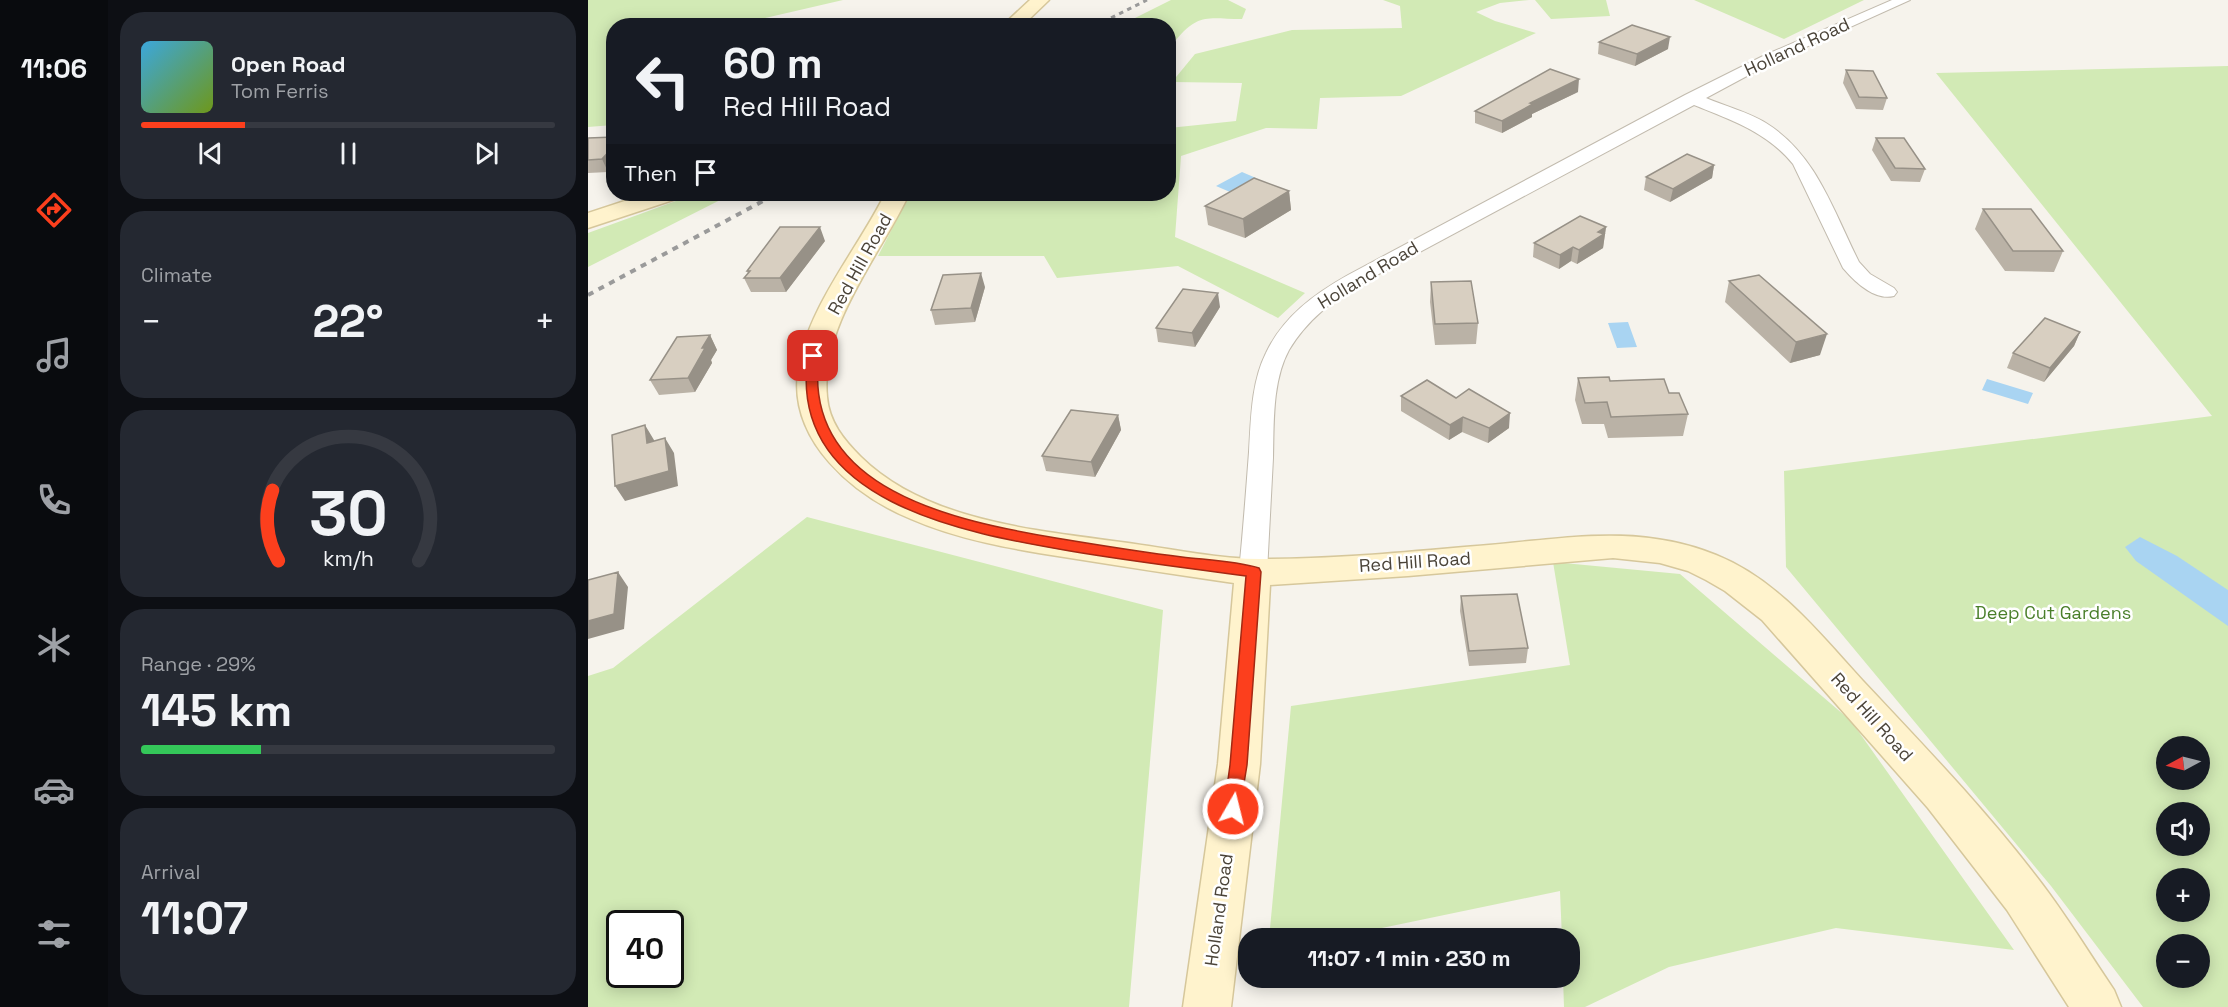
<!DOCTYPE html>
<meta charset="utf-8">
<style>
body{margin:0;font-family:"Space Grotesk",sans-serif;background:#242831;color:#f1f3f6;height:100vh;display:flex;flex-direction:column;font-size:22px;white-space:nowrap}
*{box-sizing:border-box;margin:0}
p{font-size:20px;color:#9ea1a6}
.icon{flex:none;width:33px;height:33px;fill:none;stroke:currentColor;stroke-width:2;stroke-linecap:round;stroke-linejoin:round}
.map{position:relative;flex:1;overflow:hidden}
.drawer{display:flex;flex-direction:column;gap:12px;padding:12px;background:#0d0f14;width:480px}
.drawer>*{flex:none}
.top-card{position:absolute;left:18px;top:18px;width:570px;height:183px;border-radius:24px;box-shadow:0 3px 15px #0003;background:#171b24;color:#f1f3f6;overflow:hidden}
.needle{width:39px;rotate:263deg}
.tools{position:absolute;left:1568px;top:736px;display:grid;gap:12px}
.tools a{display:grid;place-items:center;width:54px;height:54px;border-radius:50%;background:#171b24;box-shadow:0 3px 15px #0003;font-size:30px}
.speed{position:absolute;left:18px;top:910px;display:flex;gap:12px;font-size:30px;font-weight:700;text-align:center}
.speed>*{display:grid;place-content:center;width:78px;height:78px;border-radius:50%;background:#171b24;box-shadow:0 3px 15px #0003;line-height:1}
.speed .limit{border:3px solid #111;border-radius:9px;background:#fff;color:#111}
.pin{position:absolute;display:grid;place-items:center;width:51px;height:51px;color:#fff;margin:-26px;border-radius:12px;box-shadow:0 3px 9px #0006}
.me{position:absolute;width:66px;margin:-33px;rotate:8deg;stroke-linejoin:round;filter:drop-shadow(0 0 4px #0008)}
.turn{display:flex;align-items:center;gap:21px;height:126px;padding:0 18px;font-size:27px}
.turn .icon{width:78px;height:78px;stroke-width:2.5}
.turn b{display:block;font-size:42px;line-height:51px}
.then{display:flex;align-items:center;height:57px;padding:0 18px;background:#0003;gap:12px;font-size:22px}
.big{font-size:45px;font-weight:700;line-height:1.1}
.drawer .tile{flex:1;display:flex;flex-direction:column;justify-content:center;gap:9px;min-width:0;padding:0 21px;border-radius:24px;background:#242831}
.drawer .dial{align-items:center;gap:0}
.dial svg{height:156px;overflow:visible;fill:none;stroke:#363941;stroke-width:7;stroke-linecap:round;text-anchor:middle}
.dial text{fill:#f1f3f6;stroke:none}
.song{display:flex;align-items:center;gap:18px}
.cover{width:72px;height:72px;border-radius:9px;background:linear-gradient(135deg,hsl(200 70% 55%),hsl(80 70% 35%))}
.played{height:6px;border-radius:3px;background:linear-gradient(90deg,#fc3f1d 25%,#363941 25%)}
.keys{display:flex;justify-content:space-around;direction:ltr}
.heat{display:flex;justify-content:space-between;align-items:center;font-size:33px;direction:ltr}
.charge{height:9px;border-radius:4px;background:linear-gradient(90deg,#34c759 29%,#363941 0)}
.trip{position:absolute;left:650px;top:928px;width:342px;height:60px;border-radius:24px;background:#171b24;box-shadow:0 3px 15px #0003;font-weight:700;line-height:60px;text-align:center}
main{display:flex;flex:1;min-height:0}
.tabs{display:flex;flex-direction:column;width:108px;justify-content:space-around;align-items:center;background:#090b0e;color:#9ea1a6}
.tabs .icon{width:42px;height:42px}
.tabs .current{color:#fc3f1d}
.tabs b{font-size:27px;color:#f1f3f6}
.map>svg:first-child{display:block}
.green{fill:#d2eab5;fill-rule:evenodd}
.water{fill:#a9d4f2}
.lines{fill:none;stroke-linecap:round;stroke-linejoin:round}
.street-casing{stroke:#c2bbae;stroke-width:2}
.secondary-casing{stroke:#d6c79b;stroke-width:3}
.street{fill:#fff;fill-rule:evenodd}
.secondary{fill:#fff3cd;fill-rule:evenodd}
.rail-far1{stroke:#9a9a9a;stroke-width:3;stroke-dasharray:4.5 4.5;stroke-linecap:butt}
.rail{stroke:#9a9a9a;stroke-width:4;stroke-dasharray:6 6;stroke-linecap:butt}
.wall{fill:#bab2a6}
.shaded-wall{fill:#979187}
.building{fill:#d8cfc1;stroke:#979187;stroke-width:1.5}
.route{fill:#fc3f1d;stroke:#a42913;stroke-width:1.5}
.labels{text-anchor:middle;stroke-width:5;stroke-linejoin:round;paint-order:stroke}
.street-label{font-size:18px;fill:#4b4439;stroke:#fff}
.park-label{font-size:18px;fill:#4a7f2a;stroke:#fff}
</style>
<main>
<nav class="tabs">
<b>11:06</b>
<svg class="icon current" aria-label="directions" viewBox="0 0 24 24"><path d="M12 3l9 9-9 9-9-9zM9 14v-3h6M13 9l2 2-2 2"/></svg>
<svg class="icon" aria-label="music" viewBox="0 0 24 24"><path d="M9 18V5l10-2v13"/><circle cx="6" cy="18" r="3"/><circle cx="16" cy="16" r="3"/></svg>
<svg class="icon" aria-label="phone" viewBox="0 0 24 24"><path d="M5 4h4l2 5-3 2q2 4 5 5l2-3 5 2v4C11 20 4 13 5 4z"/></svg>
<svg class="icon" aria-label="climate" viewBox="0 0 24 24"><path d="M12 3v18M4 7l16 10M4 17L20 7"/></svg>
<svg class="icon" aria-label="car" viewBox="0 0 24 24"><path d="M5 17H2v-5l4-1 3-4h7l3 4 3 1v5h-3M9 17h6M6 11h13"/><circle cx="7" cy="17" r="2"/><circle cx="17" cy="17" r="2"/></svg>
<svg class="icon" aria-label="filters" viewBox="0 0 24 24"><path d="M4 7h16M4 17h16"/><circle cx="9" cy="7" r="2"/><circle cx="15" cy="17" r="2"/></svg>
</nav>
<section class="drawer">
<div class="tile">
<div class="song"><i class="cover"></i><div><b>Open Road</b><p>Tom Ferris</p></div></div>
<div class="played"></div>
<div class="keys"><svg class="icon" aria-label="previous" viewBox="0 0 24 24"><path d="M18 5L8 12l10 7zM5 5v14"/></svg><svg class="icon" aria-label="pause" viewBox="0 0 24 24"><path d="M8 5v14M16 5v14"/></svg><svg class="icon" aria-label="next" viewBox="0 0 24 24"><path d="M6 5l10 7-10 7zM19 5v14"/></svg></div>
</div>
<div class="tile"><p>Climate</p>
<div class="heat"><a>−</a><b class="big">22°</b><a>+</a></div>
</div>
<div class="tile dial"><svg viewBox="0 0 100 80">
<path d="M14 69A42 42 0 1 1 86 69"/>
<path d="M14 69A42 42 0 0 1 11 33" stroke="#fc3f1d"/>
<text x="50" y="56" font-size="32" font-weight="700">30</text>
<text x="50" y="72" font-size="11">km/h</text>
</svg></div>
<div class="tile"><p>Range · 29%</p><b class="big">145 km</b><div class="charge"></div></div>
<div class="tile"><p>Arrival</p><b class="big">11:07</b></div>
</section>
<div class="map">
<svg width="1640" height="1007" viewBox="0 0 1640 1007">
<rect width="100%" height="100%" fill="#f6f3ec"/>
<!-- green -->
<path class="green" d="M0 0H255L147 25 26 26 25 125 0 127Z
M583 0H640L658 9 654 19C621 19 611 12 588 40L581 41 580 26 533 25Z
M795 0H941L912 3 888 12 907 21 948 33 813 96 732 98 729 129 678 128 593 156 587 237 717 293 690 318 590 266 469 278 456 256H290L322 194H580L581 128 648 121 654 83 584 82 607 54 704 30 814 28 812 6Z
M947 0H1018L1022 16 963 19Z
M1106 0H1276L1196 39Z
M1640 66V1007H1555L1463 886 1198 567 1196 471 1624 416 1348 73ZM1578 747H1611V780H1578ZM1578 813H1611V846H1578ZM1578 879H1611V912H1578ZM1578 945H1611V978H1578Z
M107 194H144L0 267V233Z
M219 517 575 610 541 1007H0V676L25 668ZM32 924H82V975H32Z
M965 562 1092 574 1263 721 1426 950 1248 928 1081 967 997 1007H976L975 978H981V939H974L972 891 741 939H681L703 706 982 665Z"/>
<!-- water -->
<path class="water" d="M654 172 668 178 642 192 628 186Z
M1040 322 1049 347 1029 348 1020 323Z
M1399 379 1445 393 1440 404 1394 390Z
M1552 537 1589 556 1640 590V626L1548 561 1537 547Z"/>
<g class="lines">
<!-- street casing -->
<g class="street-casing">
<path id="street" d="M1304 0H1322L1185 62 1118 98C1137 106 1160 112 1178 123 1228 154 1245 210 1271 262L1282 274 1306 288 1309 292 1306 296C1287 301 1267 282 1255 268L1205 164C1179 132 1143 120 1106 105L774 283C744 301 719 320 701 350 684 381 686 424 685 458 683 496 681 534 679 572L675 579 665 582 655 579 651 572C655 532 658 492 661 452 663 420 663 383 678 353 695 317 726 294 760 275L1097 95 1175 56Z"/>
</g>
<!-- secondary casing -->
<g class="secondary-casing">
<path id="secondary" d="M442 0H461L434 26H414Z
M58 194H92L88 199 0 228V213Z
M297 194H321C292 256 232 325 239 397 241 422 256 440 273 457 341 524 457 531 547 544 590 550 636 560 679 559 753 559 827 551 901 545 980 538 1052 524 1128 555 1190 580 1231 633 1275 681 1335 745 1397 809 1451 880 1478 915 1501 953 1526 990L1533 1007H1481L1419 910 1340 808 1174 620 1137 591 1118 580 1100 571 1072 563 1025 558 820 576 682 585 672 764 643 1007H595L630 764 646 583C590 575 533 566 476 557 425 549 371 540 323 519 265 495 201 441 210 372 217 310 270 249 297 194Z"/>
</g>
<!-- street -->
<use href="#street" class="street"/>
<!-- secondary -->
<use href="#secondary" class="secondary"/>
<!-- rail-far1 -->
<path class="rail-far1" d="M507 26 559 0"/>
<!-- rail -->
<path class="rail" d="M0 295 188 194"/>
</g>
<!-- wall -->
<path class="wall" d="M1011 42 1080 49 1047 66 1010 54Z
M1258 70 1299 98 1295 110 1268 109 1255 83Z
M990 92 944 114V117L914 133 887 123V111Z
M26 137V166L20 172 0 173V138Z
M1288 138 1337 169 1332 182 1303 181 1284 150Z
M1126 165 1124 178 1082 202 1056 190 1058 177Z
M701 191 703 210 657 238 620 225 617 206Z
M1395 209 1475 251 1466 272 1417 271 1387 229Z
M1018 227 1015 248 989 264 983 261 971 269 945 257 946 243Z
M237 241 198 292H163L156 278 160 274 159 271Z
M1141 281 1232 355 1202 363 1137 302Z
M843 282 890 323 888 344 847 345 842 302Z
M397 287 387 322 347 325 343 310Z
M632 307 607 347 570 342 568 328Z
M1492 332 1486 346 1456 382 1419 368 1425 353Z
M122 335 129 350 123 360 124 363 107 392 71 395 62 380Z
M990 378 1022 381 1081 393 1100 414 1095 436 1020 438 1016 424H994L987 400Z
M813 396 868 398 921 428 900 443 874 432 861 440 813 411Z
M530 415 533 430 507 477 458 471 454 456Z
M873 596 940 648 938 663 881 666 872 611Z"/>
<!-- shaded-wall -->
<path class="shaded-wall" d="M1082 37 1080 49 1047 66 1049 54Z
M991 79 990 92 944 114V117L914 133V121L942 103Z
M26 146V166L20 172 14 159Z
M1126 165 1124 178 1082 202 1085 189Z
M701 191 703 210 657 238 655 219Z
M232 227 237 241 198 292 192 278Z
M1018 227 1015 248 989 264 991 250 1010 232Z
M985 247 983 261 971 269 972 255Z
M393 273 397 287 387 322 383 308Z
M630 293 632 307 607 347 604 333Z
M1492 332 1486 346 1456 382 1462 368Z
M1239 334 1232 355 1202 363 1208 342Z
M122 335 129 350 123 360 124 363 107 392 100 378 114 348Z
M922 413 921 428 900 443 901 428Z
M530 415 533 430 507 477 503 462Z
M875 417 874 432 861 440 862 425Z
M57 425 66 440 68 458 59 443Z
M77 438 86 453 90 486 37 501 27 486Z
M30 572 40 587 36 629 0 639V621Z"/>
<!-- building -->
<path class="building" d="M1044 25 1082 37 1049 54 1011 42Z
M962 69 991 79 942 103 945 104 914 121 887 111Z
M1258 70 1285 71 1299 98 1271 97Z
M26 137V146L14 159 0 160V138Z
M1288 138H1316L1337 169 1307 168Z
M1099 154 1126 165 1085 189 1058 177Z
M666 178 701 191 655 219 617 206Z
M1395 209H1443L1475 251H1425Z
M992 216 1018 227 1010 232 1016 234 991 250 985 247 972 255 946 243Z
M192 227H232L192 278H156L162 271H159Z
M393 273 383 308 343 310 355 275Z
M1171 275 1239 334 1208 342 1141 281Z
M883 281 890 323 847 324 843 282Z
M595 289 630 293 604 333 568 328Z
M1457 318 1492 332 1462 368 1425 353Z
M122 335 114 348H117L100 378 62 380 89 337Z
M1021 377 1022 381 1076 379 1081 393H1091L1100 414 1023 417 1019 402 997 403 990 378Z
M839 380 868 398 881 389 922 413 901 428 875 417 862 425 813 396Z
M483 410 530 415 503 462 454 456Z
M57 425 59 443 77 438 81 471 27 486 24 435Z
M30 572 26 614 0 621V580Z
M929 594 940 648 881 651 873 596Z"/>
<!-- route -->
<path class="route" d="M225 353 231 356C213 490 368 521 468 538 510 545 552 552 594 557 619 560 647 561 671 568L673 572 659 765 651 814 645 816 639 814 636 809 642 765 658 576C599 568 541 561 482 551 377 533 198 502 220 356Z"/>
<g class="labels">
<!-- street labels -->
<g class="street-label">
<text transform="translate(1209 47) rotate(-25)" y="6">Holland Road</text>
<text transform="translate(272 264) rotate(-61)" y="6">Red Hill Road</text>
<text transform="translate(780 275) rotate(-31)" y="6">Holland Road</text>
<text transform="translate(827 562) rotate(-4)" y="6">Red Hill Road</text>
<text transform="translate(1284 717) rotate(48)" y="6">Red Hill Road</text>
<text transform="translate(631 910) rotate(-82)" y="6">Holland Road</text>
</g>
<!-- park labels -->
<g class="park-label">
<text x="1465" y="619">Deep Cut Gardens</text>
</g>
</g>
</svg>
<div class="tools">
<a><svg class="needle" viewBox="-14 -14 28 28"><path d="M0-13l5 13h-10z" fill="#e53935"/><path d="M0 13l5-13h-10z" fill="#9ea1a6"/></svg></a>
<a><svg class="icon" aria-label="sound" viewBox="0 0 24 24"><path d="M4 9h4l5-4v14l-5-4H4zM17 9q2 3 0 6"/></svg></a>
<a>+</a>
<a>−</a>
</div>
<div class="speed"><div class="limit">40</div></div>
<div class="pin" style="left:225px;top:356px;background:#d93025"><svg class="icon" aria-label="arrive" viewBox="0 0 24 24"><path d="M6 21V4h12l-3 4 3 4H6"/></svg></div>
<svg class="me" style="left:645px;top:809px" viewBox="-20 -20 40 40"><circle r="17" fill="#fc3f1d" stroke="#fff" stroke-width="3"/><path d="M0-11L8 9 0 5-8 9z" fill="#fff"/></svg>
<div class="trip">11:07 · 1 min · 230 m</div>
<div class="top-card">
<div class="turn"><svg class="icon" aria-label="left" viewBox="0 0 24 24"><path d="M17 20v-9H6M10 6l-5 5 5 5"/></svg><div><b>60 m</b>Red Hill Road</div></div>
<div class="then">Then<svg class="icon" aria-label="arrive" viewBox="0 0 24 24"><path d="M6 21V4h12l-3 4 3 4H6"/></svg></div>
</div>
</div>
</main>
